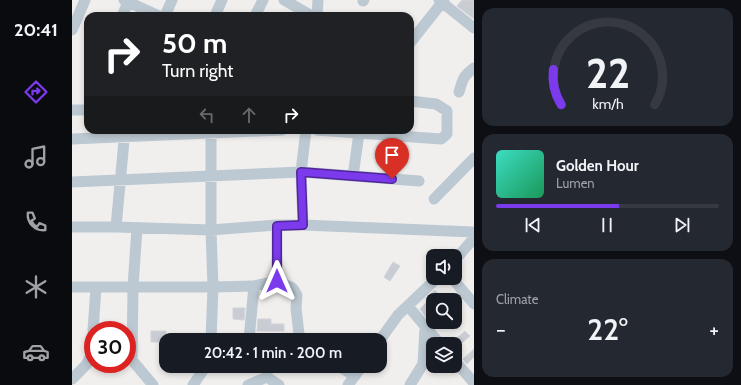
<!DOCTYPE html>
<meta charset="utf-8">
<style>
body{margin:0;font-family:Cabin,sans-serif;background:#242831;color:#f1f3f6;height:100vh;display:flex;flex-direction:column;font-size:15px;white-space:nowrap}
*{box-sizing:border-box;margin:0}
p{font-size:13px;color:#9ea1a6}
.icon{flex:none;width:22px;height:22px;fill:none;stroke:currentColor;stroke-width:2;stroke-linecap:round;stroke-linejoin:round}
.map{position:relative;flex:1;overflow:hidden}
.side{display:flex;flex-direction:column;gap:8px;padding:8px;background:#0d0f14;width:267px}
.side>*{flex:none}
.guide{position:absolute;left:12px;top:12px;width:330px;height:122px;border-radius:12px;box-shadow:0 2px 6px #0003;background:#202124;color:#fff;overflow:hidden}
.fabs{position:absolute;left:354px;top:249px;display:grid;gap:8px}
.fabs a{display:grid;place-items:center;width:36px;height:36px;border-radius:8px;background:#171b24;box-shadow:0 2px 6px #0003;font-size:20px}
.speed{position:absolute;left:12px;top:321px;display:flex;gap:8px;font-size:20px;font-weight:700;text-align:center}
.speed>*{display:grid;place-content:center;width:52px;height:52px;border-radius:50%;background:#171b24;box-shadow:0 2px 6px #0003;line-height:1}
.speed .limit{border:6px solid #d22;background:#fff;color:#111}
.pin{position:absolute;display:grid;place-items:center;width:34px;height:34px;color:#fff;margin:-41px -17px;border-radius:50% 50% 50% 0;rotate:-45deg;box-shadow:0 0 4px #0007}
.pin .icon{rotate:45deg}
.me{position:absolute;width:44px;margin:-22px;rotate:0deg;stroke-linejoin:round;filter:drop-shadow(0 0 3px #0008)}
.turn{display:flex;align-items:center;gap:14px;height:84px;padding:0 12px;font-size:18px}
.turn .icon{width:52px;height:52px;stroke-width:2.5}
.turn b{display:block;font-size:28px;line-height:34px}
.lanes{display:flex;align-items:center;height:38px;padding:0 12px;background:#0003;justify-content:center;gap:20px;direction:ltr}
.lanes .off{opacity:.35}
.big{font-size:30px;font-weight:600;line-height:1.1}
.side .tile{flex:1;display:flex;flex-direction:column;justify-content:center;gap:6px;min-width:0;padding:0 14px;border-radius:12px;background:#242831}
.side .dial{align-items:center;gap:0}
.dial svg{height:104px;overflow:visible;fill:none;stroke:#363941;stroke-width:7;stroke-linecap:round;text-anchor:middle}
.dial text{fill:#f1f3f6;stroke:none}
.song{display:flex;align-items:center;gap:12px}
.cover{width:48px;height:48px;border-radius:6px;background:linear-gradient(135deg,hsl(170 70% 55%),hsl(150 70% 35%))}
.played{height:4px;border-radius:2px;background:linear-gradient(90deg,#7c3aed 55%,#363941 55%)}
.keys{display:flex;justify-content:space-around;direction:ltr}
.heat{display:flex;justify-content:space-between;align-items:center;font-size:22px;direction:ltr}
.trip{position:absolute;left:87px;top:333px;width:228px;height:40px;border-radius:12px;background:#171b24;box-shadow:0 2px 6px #0003;font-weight:600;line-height:40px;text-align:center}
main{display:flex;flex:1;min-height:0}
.dock{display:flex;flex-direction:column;width:72px;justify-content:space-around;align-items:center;background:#090b0e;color:#9ea1a6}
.dock .icon{width:28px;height:28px}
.dock .selected{color:#7c3aed}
.dock b{font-size:18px;color:#f1f3f6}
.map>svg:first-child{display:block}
.building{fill:#c9cdd3;stroke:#d1d4da}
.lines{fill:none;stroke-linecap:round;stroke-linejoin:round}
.minor{stroke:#bdc9d2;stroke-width:11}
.route-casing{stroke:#51269a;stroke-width:10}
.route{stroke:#7c3aed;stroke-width:7}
</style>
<main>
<nav class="dock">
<b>20:41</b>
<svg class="icon selected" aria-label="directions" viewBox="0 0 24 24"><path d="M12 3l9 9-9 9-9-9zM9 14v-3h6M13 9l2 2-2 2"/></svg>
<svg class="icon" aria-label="music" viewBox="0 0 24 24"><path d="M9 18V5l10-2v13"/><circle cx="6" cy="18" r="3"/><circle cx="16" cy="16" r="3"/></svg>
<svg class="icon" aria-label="phone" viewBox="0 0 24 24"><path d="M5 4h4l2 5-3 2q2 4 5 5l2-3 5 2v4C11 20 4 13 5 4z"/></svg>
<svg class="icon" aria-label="climate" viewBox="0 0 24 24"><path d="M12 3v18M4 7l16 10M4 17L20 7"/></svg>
<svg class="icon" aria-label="car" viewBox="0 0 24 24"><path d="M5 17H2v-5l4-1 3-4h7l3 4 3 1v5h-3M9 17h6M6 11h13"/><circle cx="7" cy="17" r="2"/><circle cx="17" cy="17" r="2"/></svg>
</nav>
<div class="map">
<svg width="402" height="385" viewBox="0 0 402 385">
<rect width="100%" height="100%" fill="#f1eeee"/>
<!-- building -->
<path class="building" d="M390 0H402V19L385 6Z
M321 262 328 266 318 281 312 277Z
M363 290 373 300H361V310L354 317 348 309 356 301 354 298Z
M161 308H173L172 320 161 319Z
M186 319H199V324H212V331H185Z
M79 331H94V342H79Z
M393 331 398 336 383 349V344H378Z
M402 349V357L395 364 391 359Z"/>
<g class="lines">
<!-- minor -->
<path class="minor" d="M52 0 87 16
M212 0 240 16
M367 0 402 28
M291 1 292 0
M50 16 57 0
M93 16 100 0
M143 16 150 0
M183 16 191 0
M245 16 246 0
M0 30 13 0
M338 43 372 0
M387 92C391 79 391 76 402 68
M0 110H16
M139 130V230L141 287 139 340
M245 130 369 139 375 134V111L364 104 338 101
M0 139 210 130
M281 176 287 133
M0 182 229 172 347 181
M362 199 402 158
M205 225V281
M231 225 229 172 234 130
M0 227H44L139 230 205 225H231L402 232
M44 227 53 130
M65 228 61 287 60 360 81 385
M383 260 402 238
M380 278 402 304
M0 287H141L182 286 205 281 219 287 222 290 225 295 224 308 227 334 230 340
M336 306 368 344
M21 330 24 288
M177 340 182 286
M308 340 326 315 365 278
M383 361 402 383
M194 366 195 377
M267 366 283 376
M0 379 14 365 20 354 21 334
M121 385 134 366
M176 385 195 377 207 385
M276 385 290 366
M338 385 351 364 353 327"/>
</g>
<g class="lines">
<!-- route casing -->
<g class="route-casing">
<path id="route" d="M205 281V226L231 225 229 172 320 179"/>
</g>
<!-- route -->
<use href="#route" class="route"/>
</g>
</svg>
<div class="fabs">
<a><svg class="icon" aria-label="sound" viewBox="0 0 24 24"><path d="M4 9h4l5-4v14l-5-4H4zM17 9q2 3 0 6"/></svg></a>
<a><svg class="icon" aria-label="search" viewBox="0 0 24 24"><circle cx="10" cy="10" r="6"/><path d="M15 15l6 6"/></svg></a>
<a><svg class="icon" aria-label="layers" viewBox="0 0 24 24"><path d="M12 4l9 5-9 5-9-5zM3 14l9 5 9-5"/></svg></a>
</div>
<div class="speed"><div class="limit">30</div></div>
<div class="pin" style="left:320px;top:179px;background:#d93025"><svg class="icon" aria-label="arrive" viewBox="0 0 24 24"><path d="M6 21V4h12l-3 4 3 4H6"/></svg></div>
<svg class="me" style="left:205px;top:281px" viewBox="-20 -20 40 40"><path d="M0-17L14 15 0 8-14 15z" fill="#7c3aed" stroke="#fff" stroke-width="4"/></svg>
<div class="trip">20:42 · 1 min · 200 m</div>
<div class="guide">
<div class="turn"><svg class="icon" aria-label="right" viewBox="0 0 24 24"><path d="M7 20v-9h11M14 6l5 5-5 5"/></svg><div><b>50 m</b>Turn right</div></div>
<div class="lanes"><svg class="icon off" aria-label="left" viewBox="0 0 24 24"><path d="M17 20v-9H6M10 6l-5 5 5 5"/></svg><svg class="icon off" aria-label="ahead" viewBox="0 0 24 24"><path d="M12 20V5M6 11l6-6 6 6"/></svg><svg class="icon" aria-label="right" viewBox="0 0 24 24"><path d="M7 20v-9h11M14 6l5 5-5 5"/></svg></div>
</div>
</div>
<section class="side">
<div class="tile dial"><svg viewBox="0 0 100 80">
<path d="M14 69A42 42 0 1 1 86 69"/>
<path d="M14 69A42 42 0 0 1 8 42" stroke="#7c3aed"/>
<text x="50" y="56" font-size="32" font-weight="700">22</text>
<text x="50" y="72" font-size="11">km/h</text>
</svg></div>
<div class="tile">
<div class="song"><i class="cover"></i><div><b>Golden Hour</b><p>Lumen</p></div></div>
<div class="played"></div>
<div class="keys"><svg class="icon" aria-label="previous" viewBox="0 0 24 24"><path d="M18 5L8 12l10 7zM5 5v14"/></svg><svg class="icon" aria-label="pause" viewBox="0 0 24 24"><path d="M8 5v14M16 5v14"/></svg><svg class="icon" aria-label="next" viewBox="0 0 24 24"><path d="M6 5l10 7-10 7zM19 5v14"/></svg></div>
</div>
<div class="tile"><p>Climate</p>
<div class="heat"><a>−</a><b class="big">22°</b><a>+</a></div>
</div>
</section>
</main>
